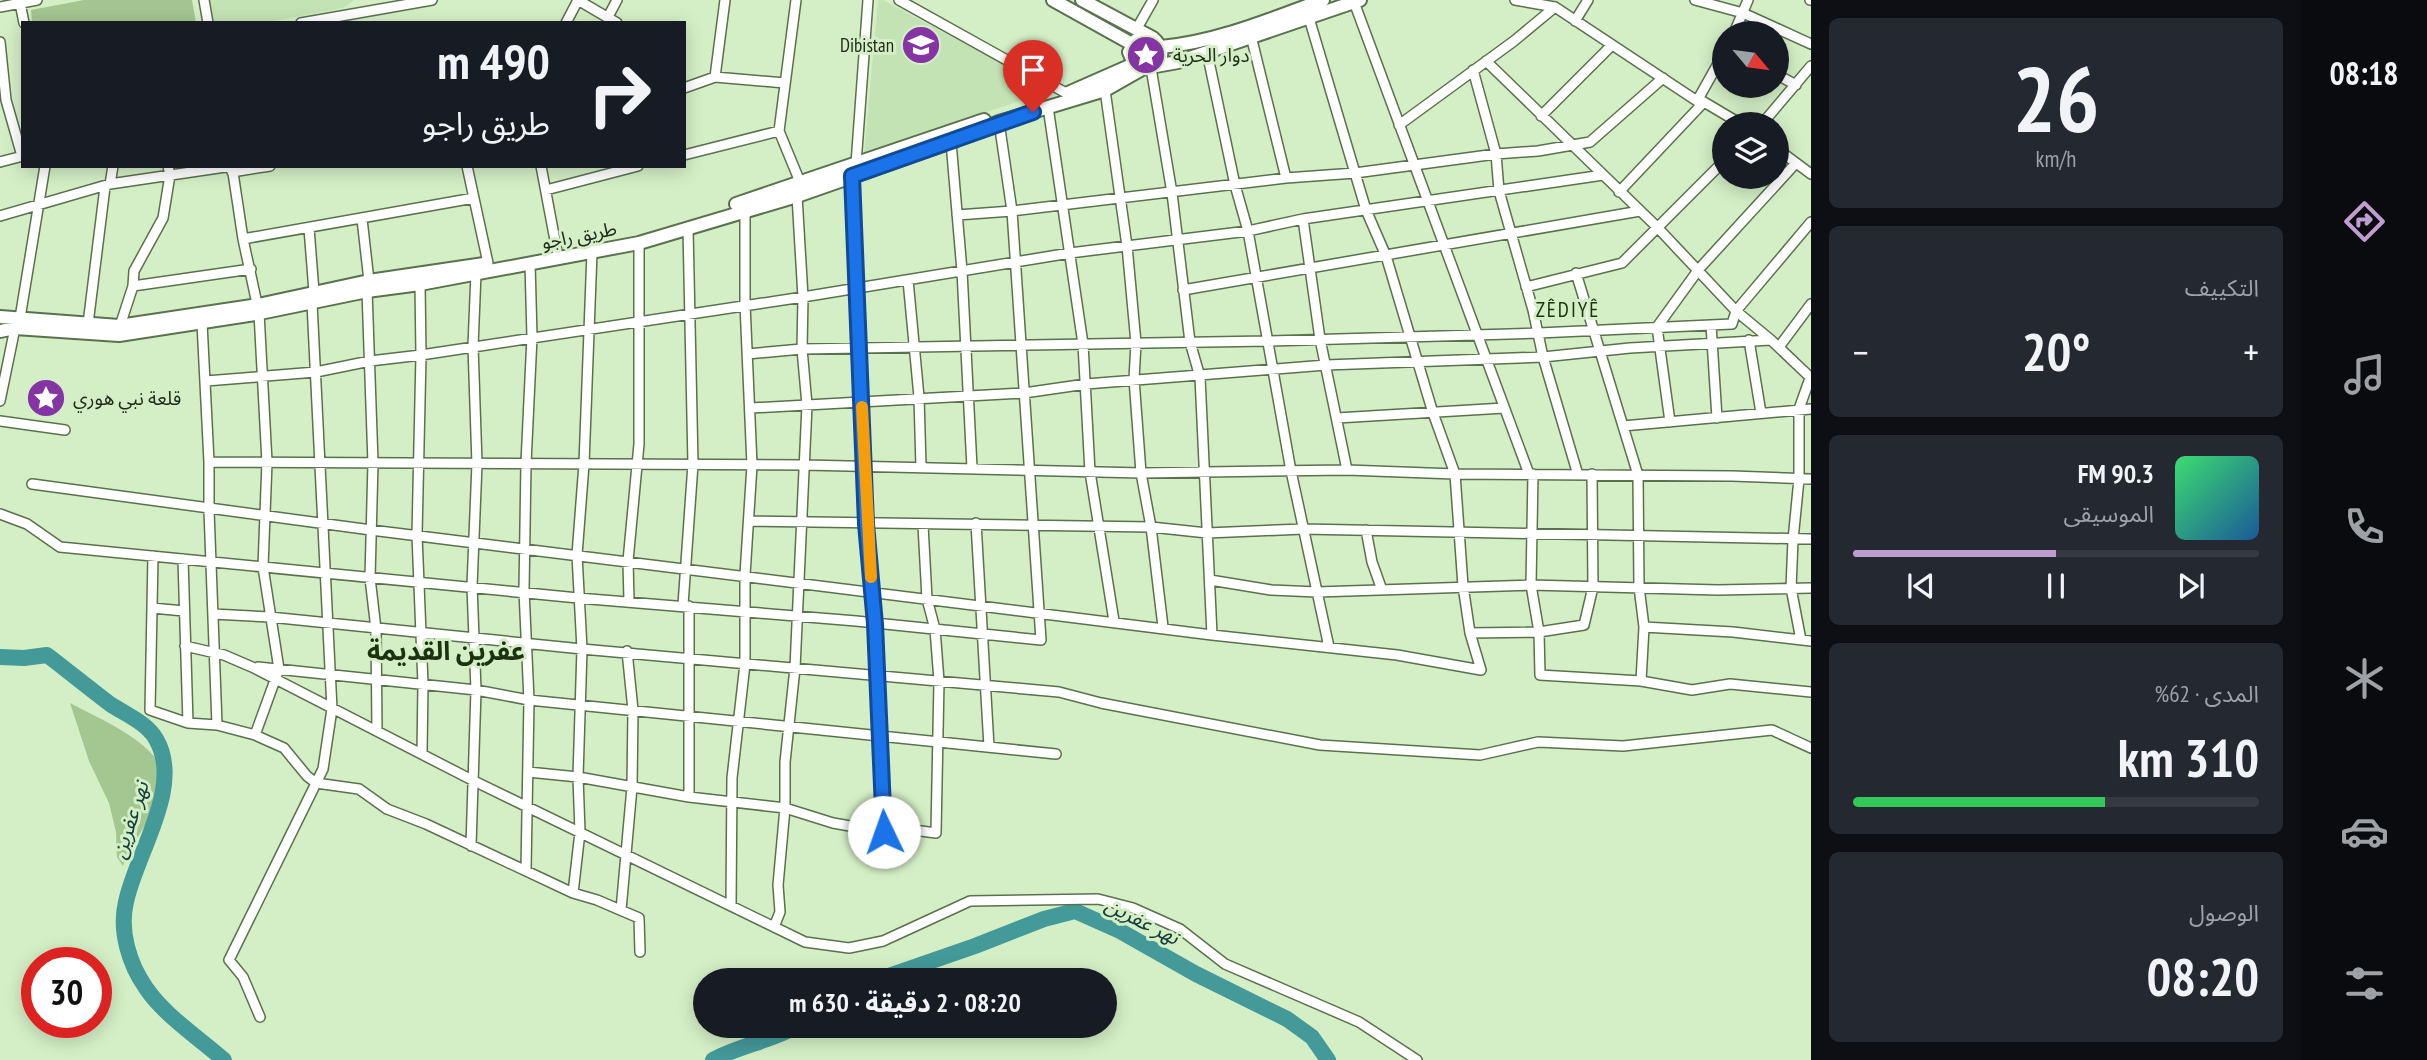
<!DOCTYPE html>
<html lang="ar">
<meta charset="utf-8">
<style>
body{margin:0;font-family:"PT Sans Narrow","Noto Sans Arabic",sans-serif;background:#242831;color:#f1f3f6;direction:rtl;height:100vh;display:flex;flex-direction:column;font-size:26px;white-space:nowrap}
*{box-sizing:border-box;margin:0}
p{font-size:23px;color:#9ea1a6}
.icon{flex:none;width:38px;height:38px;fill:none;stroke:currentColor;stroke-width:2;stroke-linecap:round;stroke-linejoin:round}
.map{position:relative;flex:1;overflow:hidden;direction:ltr}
.panel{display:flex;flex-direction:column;gap:18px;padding:18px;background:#0d0f14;width:490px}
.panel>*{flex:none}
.top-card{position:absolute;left:21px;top:21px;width:665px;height:147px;border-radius:0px;box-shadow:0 4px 18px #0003;direction:rtl;background:#171b24;color:#f1f3f6;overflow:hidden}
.needle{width:46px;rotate:119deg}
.tools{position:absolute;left:1712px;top:21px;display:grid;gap:14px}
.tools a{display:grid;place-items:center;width:77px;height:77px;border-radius:50%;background:#171b24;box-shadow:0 4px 18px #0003;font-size:35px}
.speed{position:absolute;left:21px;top:947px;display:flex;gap:14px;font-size:35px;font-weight:700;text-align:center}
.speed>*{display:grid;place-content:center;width:91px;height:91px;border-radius:50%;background:#171b24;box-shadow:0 4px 18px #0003;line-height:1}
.speed .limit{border:10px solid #d22;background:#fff;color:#111}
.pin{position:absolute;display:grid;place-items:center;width:60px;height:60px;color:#fff;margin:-72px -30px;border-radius:50% 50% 50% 0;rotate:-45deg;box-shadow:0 0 7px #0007}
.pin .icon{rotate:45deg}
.me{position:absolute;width:77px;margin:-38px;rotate:357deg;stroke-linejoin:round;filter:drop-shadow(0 0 5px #0008)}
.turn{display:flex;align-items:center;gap:24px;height:147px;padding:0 21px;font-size:32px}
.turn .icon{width:91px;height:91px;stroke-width:2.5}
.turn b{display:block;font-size:49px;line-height:60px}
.big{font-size:52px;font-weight:700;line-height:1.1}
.panel .widget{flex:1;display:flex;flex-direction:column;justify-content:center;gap:10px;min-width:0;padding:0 24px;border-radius:10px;background:#242831}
.panel .dial{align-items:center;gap:0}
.dial b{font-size:91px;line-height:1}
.song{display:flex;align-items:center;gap:21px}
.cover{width:84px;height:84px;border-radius:10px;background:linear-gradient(135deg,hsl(140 70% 55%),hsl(210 70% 35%))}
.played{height:7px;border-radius:4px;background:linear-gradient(90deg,#c09dd1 50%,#363941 50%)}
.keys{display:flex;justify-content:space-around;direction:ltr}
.heat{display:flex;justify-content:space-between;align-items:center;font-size:38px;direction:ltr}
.charge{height:10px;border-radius:5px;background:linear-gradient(90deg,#34c759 62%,#363941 0)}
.trip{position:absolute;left:693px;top:968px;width:424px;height:70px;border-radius:35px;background:#171b24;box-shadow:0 4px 18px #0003;font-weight:700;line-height:70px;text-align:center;direction:rtl}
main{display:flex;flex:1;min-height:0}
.tab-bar{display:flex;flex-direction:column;width:126px;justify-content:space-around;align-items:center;background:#090b0e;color:#9ea1a6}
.tab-bar .icon{width:49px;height:49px}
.tab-bar .current{color:#c09dd1}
.tab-bar b{font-size:32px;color:#f1f3f6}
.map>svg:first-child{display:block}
.built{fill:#c4e3b4}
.green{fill:#a4c691}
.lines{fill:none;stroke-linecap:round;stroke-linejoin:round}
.river{stroke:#439a99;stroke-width:16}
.street-casing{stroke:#5a714d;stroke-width:12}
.secondary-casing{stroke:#5a714d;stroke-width:16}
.street{stroke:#fff;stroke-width:9}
.secondary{stroke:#fff;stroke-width:12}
.route-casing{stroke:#114b97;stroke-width:18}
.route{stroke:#1a73e8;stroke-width:12}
.slow{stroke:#f59e0b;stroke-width:12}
.labels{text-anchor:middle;stroke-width:6;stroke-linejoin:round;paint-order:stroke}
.poi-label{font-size:19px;fill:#212b1c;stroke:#d4efc6;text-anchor:start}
.street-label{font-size:19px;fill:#212b1c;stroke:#d4efc6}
.neighbourhood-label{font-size:21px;letter-spacing:2px;fill:#1c310f;stroke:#d4efc6}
.water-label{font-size:21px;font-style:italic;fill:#153e3d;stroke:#d4efc6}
.district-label{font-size:26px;font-weight:bold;fill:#1c310f;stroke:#d4efc6}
</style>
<main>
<nav class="tab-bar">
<b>08:18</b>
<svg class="icon current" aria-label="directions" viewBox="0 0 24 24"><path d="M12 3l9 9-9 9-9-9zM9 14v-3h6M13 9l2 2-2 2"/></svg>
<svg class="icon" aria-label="music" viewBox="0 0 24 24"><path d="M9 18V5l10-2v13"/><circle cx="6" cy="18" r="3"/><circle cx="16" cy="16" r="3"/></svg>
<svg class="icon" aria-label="phone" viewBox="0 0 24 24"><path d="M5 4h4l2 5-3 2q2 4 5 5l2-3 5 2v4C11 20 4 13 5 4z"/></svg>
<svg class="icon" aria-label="climate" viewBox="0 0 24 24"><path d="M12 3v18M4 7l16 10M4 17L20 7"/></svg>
<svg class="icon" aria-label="car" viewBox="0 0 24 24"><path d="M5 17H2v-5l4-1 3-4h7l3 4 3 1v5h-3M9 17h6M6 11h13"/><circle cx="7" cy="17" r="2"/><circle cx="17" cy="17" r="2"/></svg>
<svg class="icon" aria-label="filters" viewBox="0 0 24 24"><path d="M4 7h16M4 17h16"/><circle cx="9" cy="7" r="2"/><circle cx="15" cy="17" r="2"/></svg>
</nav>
<section class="panel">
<div class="widget dial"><b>26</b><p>km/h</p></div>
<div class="widget"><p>التكييف</p>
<div class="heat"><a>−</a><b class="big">20°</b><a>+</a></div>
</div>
<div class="widget">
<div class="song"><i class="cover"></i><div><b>90.3 FM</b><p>الموسيقى</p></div></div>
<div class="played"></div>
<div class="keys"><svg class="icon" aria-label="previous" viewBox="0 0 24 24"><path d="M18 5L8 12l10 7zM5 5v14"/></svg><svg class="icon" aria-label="pause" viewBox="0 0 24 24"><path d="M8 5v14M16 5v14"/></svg><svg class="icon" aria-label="next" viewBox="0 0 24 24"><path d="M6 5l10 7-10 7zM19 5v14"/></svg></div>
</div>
<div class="widget"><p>المدى · 62%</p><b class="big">310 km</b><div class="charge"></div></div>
<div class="widget"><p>الوصول</p><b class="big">08:20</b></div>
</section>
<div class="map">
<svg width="1811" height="1060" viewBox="0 0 1811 1060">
<rect width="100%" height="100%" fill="#d4efc6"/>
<!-- built -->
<path class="built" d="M209 0H355L343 8 263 23H213Z
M878 0H883L1052 90 864 153Z"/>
<!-- green -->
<path class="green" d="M84 0H192L196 23H32L31 10Z
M70 703C95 717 170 747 163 783 156 813 135 838 123 866L117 857 116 832 109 803 89 761Z"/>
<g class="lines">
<!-- river -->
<path class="river" d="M0 657 24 658 47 655C68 671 89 688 110 704 125 714 147 723 156 739 184 787 136 853 126 902 119 930 129 964 146 988 164 1015 199 1038 224 1060
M877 980 975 946 1044 919 1075 911 1120 931 1196 974 1287 1019 1312 1037 1328 1060
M713 1060C740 1045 772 1041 797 1026"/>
<!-- street casing -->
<g class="street-casing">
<path id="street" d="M204 0 208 23
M796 0 779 131 800 182
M899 0 1066 93
M1515 0 1555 7 1697 101 1704 102 1741 124
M1695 0 1743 13 1811 44
M1810 0H1811
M1354 2 1529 474
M20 3 24 23
M0 7 37 0
M608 17 617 0
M1575 21 1588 0
M301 23 432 0
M566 23 578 0 617 23
M1136 30 1153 0
M1734 33 1748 0
M1251 36 1286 178
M0 42 6 100 22 156
M1207 52 1235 185 1248 231 1291 471 1329 647
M1486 61 1657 227 1736 311 1771 340 1811 378
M1151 68 1172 193 1190 342 1200 377 1212 635
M1473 70 1496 154 1499 191 1533 310 1543 357 1578 475
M1776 74 1796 85
M715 77 725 0
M684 88 715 77 785 83
M1105 90 1127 246 1136 343 1134 379 1141 473 1151 527 1163 627
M1697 101 1724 53
M1048 107 1083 344 1090 472 1114 621
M1541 116 1612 45
M1762 124 1811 66
M1399 125 1514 41 1555 7
M951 142 962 271 972 468
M1776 148 1811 174
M684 155 779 131
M0 162 23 156
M856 164 868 0
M232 166 243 239 259 313 267 462 263 567 279 669 255 735
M467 166 488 263
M541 166 557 251
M232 172 270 166
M110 184 113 166
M546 190 638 166
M1619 192 1704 102
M957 215 1012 211 1286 178 1355 173 1496 154 1538 151 1590 142 1663 78
M0 216 110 184 232 166
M362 219 369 281 367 291 373 463 370 578 376 629 377 731
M1303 219 1320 339 1347 470
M243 239 474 198
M908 280 919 397 921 467
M420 284 421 355 417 535 423 684 422 753
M133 286 251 269
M1526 287 1622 263 1724 161
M1183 290 1640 211
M20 318 45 166
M202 323 209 462V510L217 725
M88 324 105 187
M1711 325 1717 418
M119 329 133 286 134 271 163 218 170 175 168 166
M1749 340 1761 413
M1779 347 1811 304
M747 354 802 349 1267 341 1539 333 1732 324 1736 311 1811 222
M206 381 316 372 370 361 421 355 803 297 1070 253 1248 231 1303 219 1603 175
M0 401 15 328
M751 408 1024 393 1086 384 1326 365 1543 357 1630 348 1771 340
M1337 418 1504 408
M0 421 65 430
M1670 422 1657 327 1699 269 1796 163
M1623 426 1811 409
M209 462 805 465 1141 473 1347 470 1455 474 1732 476 1811 479
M1533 474 1531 585 1539 632 1540 675 1641 681 1644 627 1639 587 1638 475 1576 273
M32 484 371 530 1212 635 1397 655 1481 670 1470 633 1463 586 1455 474 1433 413 1386 256 1366 210 1309 18
M0 514 27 524 60 547 578 598 856 621 1041 640 1012 211 999 122
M749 521 1151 527 1207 533 1303 529 1811 539
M976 523 989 747
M1366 530 1372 562 1382 590
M153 556 150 710 188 723 183 559
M1210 580 1271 590 1317 592 1531 585 1718 590 1811 588
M629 601 628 561 639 444V243
M683 605 693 464 688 228
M152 608 184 611
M213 614 270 617 582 649 1059 692 1101 703 1320 745 1480 755 1538 742 1623 746 1772 730 1811 748
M1644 627 1733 632 1811 641
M1470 633 1539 632 1584 625 1593 587 1592 474
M1801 640 1791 588 1793 540 1799 479V409L1810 378
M185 646 224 655 252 667 474 781 805 942 849 948 883 941 970 901 1098 899 1133 908 1180 929 1225 964 1359 1022 1417 1060
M258 667 476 690 529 700 1056 754
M1641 681 1692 690 1730 684 1811 692
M188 723 217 725 255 735 284 748 307 776 316 783 359 789 387 809 426 824 573 893 597 900 639 918 640 952
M528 772 578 777 689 797 785 808 833 823 884 832 875 624 866 524 852 175
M689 797V606
M884 826 936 833 939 681 935 629 927 599 923 525
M471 846 476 690 472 586 477 464 473 346 476 273
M526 870 529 700 524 591 526 463 532 337 530 263
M573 893 580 832 578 777 582 649 577 555 584 464 592 252
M731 906 732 778 745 664V575L752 465 745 304V210
M621 910 632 787 633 710 627 651
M774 927 780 912 778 885 785 808V762L795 668 807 405 802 349 803 297 797 196
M260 1017 243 977 229 960 323 769 332 709 312 303 314 292 309 228"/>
</g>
<!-- secondary casing -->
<g class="secondary-casing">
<path id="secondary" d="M1053 0 1132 44
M1082 0 1153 38C1172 54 1155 78 1134 64L1129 52 1136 40 1149 37
M1161 47C1217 42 1271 19 1323 0
M1156 66 1178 62 1360 0
M1068 93 1134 64
M736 204 984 120
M0 317 119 326 258 305 369 281 484 264
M0 331 15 328 119 335 255 314 367 291 420 284 639 243 797 196 951 142 999 122 1105 90 1142 69"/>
</g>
<!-- street -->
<use href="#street" class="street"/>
<!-- secondary -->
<use href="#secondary" class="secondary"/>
</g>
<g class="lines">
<!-- route casing -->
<g class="route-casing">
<path id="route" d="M884 832 875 624 866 524 852 176 1033 112"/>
</g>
<!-- route -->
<use href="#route" class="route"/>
<!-- slow -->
<path class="slow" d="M862 407 871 577"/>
</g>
<!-- icons -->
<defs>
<g id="school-disc" transform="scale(2.0125)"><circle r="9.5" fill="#8434a3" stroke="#d4efc6"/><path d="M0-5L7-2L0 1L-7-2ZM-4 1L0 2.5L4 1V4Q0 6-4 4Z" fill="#fff"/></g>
<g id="sight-disc" transform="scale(2.0125)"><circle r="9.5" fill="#8434a3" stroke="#d4efc6"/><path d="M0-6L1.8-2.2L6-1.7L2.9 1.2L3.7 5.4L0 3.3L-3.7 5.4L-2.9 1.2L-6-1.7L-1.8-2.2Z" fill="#fff"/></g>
</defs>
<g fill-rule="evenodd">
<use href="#school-disc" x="921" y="45"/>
<use href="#sight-disc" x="1146" y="55"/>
<use href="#sight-disc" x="46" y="398"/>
</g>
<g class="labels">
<!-- poi labels -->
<g class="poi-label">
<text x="894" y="52" text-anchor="end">Dibistan</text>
<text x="1173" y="62">دوار الحرية</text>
<text x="73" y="405">قلعة نبي هوري</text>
</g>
<!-- street labels -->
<g class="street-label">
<text transform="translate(579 235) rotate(-11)" y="7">طريق راجو</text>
</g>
<!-- neighbourhood labels -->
<g class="neighbourhood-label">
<text x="1568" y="317">ZÊDIYÊ</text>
</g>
<!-- water labels -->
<g class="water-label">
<text transform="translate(130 820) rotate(-72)" y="7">نهر عفرين</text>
<text transform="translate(1142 921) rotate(27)" y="7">نهر عفرين</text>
</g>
<!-- district labels -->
<g class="district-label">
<text x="446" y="660">عفرين القديمة</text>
</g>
</g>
</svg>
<div class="tools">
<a><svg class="needle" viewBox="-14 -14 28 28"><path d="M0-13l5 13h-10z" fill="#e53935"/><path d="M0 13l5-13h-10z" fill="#9ea1a6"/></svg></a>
<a><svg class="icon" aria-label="layers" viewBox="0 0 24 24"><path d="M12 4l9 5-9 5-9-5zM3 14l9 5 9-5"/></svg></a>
</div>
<div class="speed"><div class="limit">30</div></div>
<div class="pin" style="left:1033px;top:112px;background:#d93025"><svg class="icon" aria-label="arrive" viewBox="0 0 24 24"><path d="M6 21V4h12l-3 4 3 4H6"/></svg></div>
<svg class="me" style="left:884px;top:832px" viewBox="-20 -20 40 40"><circle r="19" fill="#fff"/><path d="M0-13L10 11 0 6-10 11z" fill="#1a73e8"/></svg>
<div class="trip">08:20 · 2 دقيقة · 630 m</div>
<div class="top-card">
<div class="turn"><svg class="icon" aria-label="right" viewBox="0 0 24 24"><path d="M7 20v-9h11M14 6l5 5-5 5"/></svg><div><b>490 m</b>طريق راجو</div></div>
</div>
</div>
</main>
